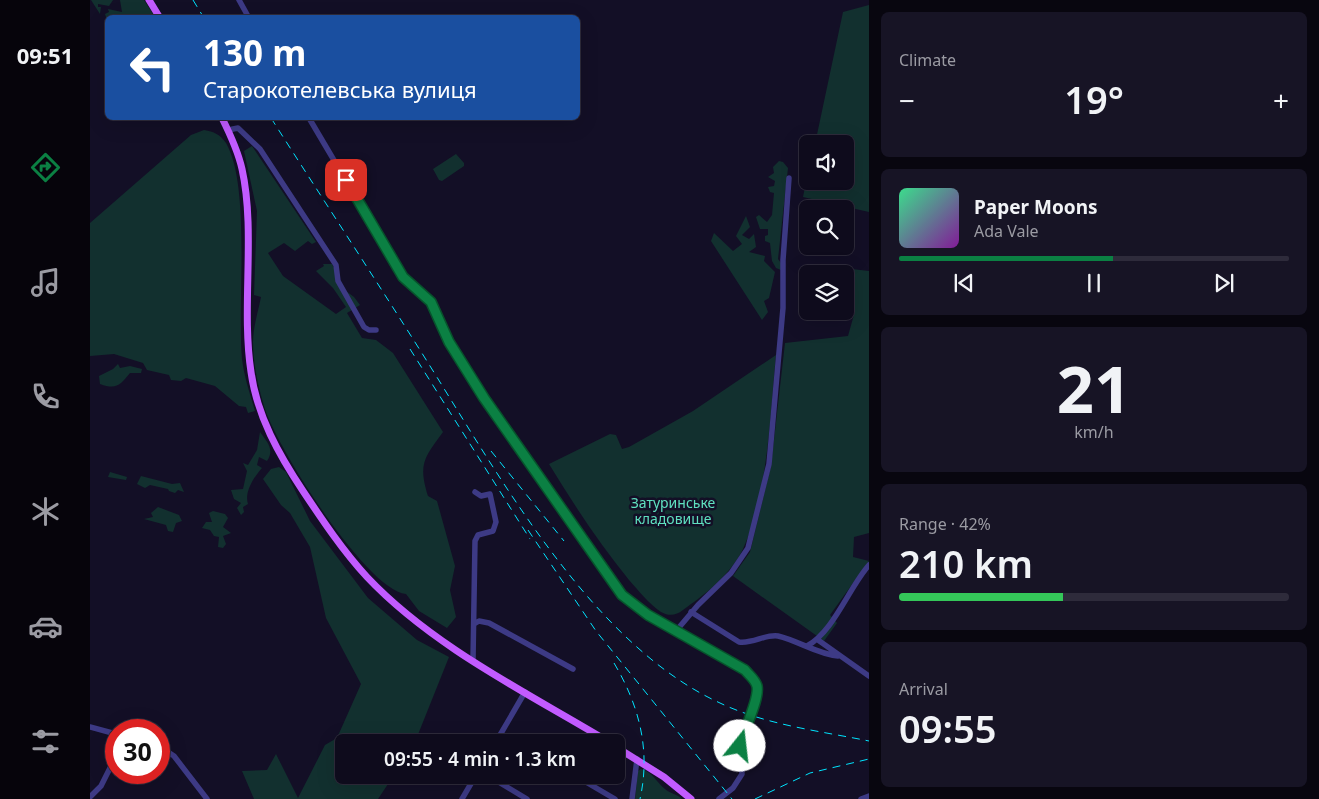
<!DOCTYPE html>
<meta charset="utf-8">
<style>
body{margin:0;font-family:"Noto Sans",sans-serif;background:#171425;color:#f1f3f6;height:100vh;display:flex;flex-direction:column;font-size:19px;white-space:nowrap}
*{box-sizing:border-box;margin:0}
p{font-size:16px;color:#9b9ba3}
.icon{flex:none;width:28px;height:28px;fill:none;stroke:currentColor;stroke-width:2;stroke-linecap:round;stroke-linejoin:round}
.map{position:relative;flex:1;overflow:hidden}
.drawer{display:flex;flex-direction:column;gap:12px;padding:12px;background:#08060f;width:450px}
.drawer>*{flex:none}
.hud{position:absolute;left:15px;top:15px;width:475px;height:105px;border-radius:8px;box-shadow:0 5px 20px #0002,0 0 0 1px #2e2b3b;background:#1a4fa0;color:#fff;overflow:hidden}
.fabs{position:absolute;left:709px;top:135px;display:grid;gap:10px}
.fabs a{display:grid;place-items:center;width:55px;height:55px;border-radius:8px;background:#0e0b1c;box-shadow:0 5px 20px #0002,0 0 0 1px #2e2b3b;font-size:25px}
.speed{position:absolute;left:15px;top:719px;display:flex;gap:10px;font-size:25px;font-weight:700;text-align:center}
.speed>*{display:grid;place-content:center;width:65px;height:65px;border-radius:50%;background:#0e0b1c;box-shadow:0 5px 20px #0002,0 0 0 1px #2e2b3b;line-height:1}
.speed .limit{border:8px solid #d22;background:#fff;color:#111}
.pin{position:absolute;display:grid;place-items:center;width:42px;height:42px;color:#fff;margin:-21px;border-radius:10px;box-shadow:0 2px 8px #0006}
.me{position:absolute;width:55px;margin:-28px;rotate:16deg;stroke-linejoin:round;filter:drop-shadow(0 0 4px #0008)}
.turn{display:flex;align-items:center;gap:18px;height:105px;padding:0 15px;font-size:22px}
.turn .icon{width:65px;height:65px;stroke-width:2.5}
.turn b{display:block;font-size:35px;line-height:42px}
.big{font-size:38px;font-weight:600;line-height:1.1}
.drawer .card{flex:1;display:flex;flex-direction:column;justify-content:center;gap:8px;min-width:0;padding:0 18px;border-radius:8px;background:#171425}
.drawer .dial{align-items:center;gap:0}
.dial b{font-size:65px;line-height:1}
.song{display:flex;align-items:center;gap:15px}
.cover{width:60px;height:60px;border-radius:8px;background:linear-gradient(135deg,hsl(150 70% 55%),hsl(290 70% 35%))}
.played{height:5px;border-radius:2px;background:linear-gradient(90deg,#0b8043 55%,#2e2b3b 55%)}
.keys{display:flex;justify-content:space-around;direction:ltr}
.heat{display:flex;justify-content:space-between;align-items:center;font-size:28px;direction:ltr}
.charge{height:8px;border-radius:4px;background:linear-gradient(90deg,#34c759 42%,#2e2b3b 0)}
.trip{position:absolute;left:245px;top:734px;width:290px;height:50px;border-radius:8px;background:#0e0b1c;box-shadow:0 5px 20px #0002,0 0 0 1px #2e2b3b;font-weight:600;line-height:50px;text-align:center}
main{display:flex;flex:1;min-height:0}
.tab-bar{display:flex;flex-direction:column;width:90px;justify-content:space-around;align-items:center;background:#06040b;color:#9b9ba3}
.tab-bar .icon{width:35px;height:35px}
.tab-bar .on{color:#0b8043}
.tab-bar b{font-size:22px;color:#f1f3f6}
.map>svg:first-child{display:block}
.green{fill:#12302f}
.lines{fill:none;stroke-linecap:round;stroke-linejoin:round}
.minor{stroke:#3d3a85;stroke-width:5.5}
.major{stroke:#c25bff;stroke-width:7}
.rail{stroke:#00e5ff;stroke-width:1;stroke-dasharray:8 6;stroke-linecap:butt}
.route-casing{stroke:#07532c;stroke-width:12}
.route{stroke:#0b8043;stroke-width:9}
.labels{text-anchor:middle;stroke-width:5;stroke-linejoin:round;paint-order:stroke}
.park-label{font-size:14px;fill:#5fe0c0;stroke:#130f26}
</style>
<main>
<nav class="tab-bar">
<b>09:51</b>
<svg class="icon on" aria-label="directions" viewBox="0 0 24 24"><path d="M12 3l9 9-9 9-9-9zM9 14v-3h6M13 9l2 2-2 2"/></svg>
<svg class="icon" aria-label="music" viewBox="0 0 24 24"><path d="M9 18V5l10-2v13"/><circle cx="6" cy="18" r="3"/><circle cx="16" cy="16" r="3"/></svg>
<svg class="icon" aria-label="phone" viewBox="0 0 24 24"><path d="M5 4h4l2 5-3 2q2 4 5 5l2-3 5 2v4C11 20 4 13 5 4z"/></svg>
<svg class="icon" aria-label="climate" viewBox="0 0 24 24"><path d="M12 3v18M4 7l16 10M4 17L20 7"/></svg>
<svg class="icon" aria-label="car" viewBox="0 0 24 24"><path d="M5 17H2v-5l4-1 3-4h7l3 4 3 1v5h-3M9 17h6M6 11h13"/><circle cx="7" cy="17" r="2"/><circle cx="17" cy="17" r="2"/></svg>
<svg class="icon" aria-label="filters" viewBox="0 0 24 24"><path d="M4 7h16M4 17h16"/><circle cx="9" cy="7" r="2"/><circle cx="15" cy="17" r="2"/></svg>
</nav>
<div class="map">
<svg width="779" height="799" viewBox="0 0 779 799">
<rect width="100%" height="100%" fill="#130f26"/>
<!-- green -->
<path class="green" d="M1 0H23L19 6 8 4V7H11L10 14Z
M30 0H54L65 17 18 18 17 20 15 14 19 12 18 9 32 12Z
M779 5V212L713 197 717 177 718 181H755V144H725L753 12Z
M114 130C124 132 130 134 136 143 161 186 147 304 152 359 154 376 160 394 165 411L158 413 156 407 149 406 125 386 96 378 91 381 81 380 79 375 57 370 53 363 24 354 0 356V223L101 135Z
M162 146 226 242 222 244 218 241 205 251 194 243 178 253 193 276 246 314 256 307 243 288 226 271 234 266 233 264H242L256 291 264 297 270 305 257 313 272 338 286 340 303 353 353 432C334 458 328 464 338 496L347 501 365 566 360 590 366 617 357 628 329 611 316 594C276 590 185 445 174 406 168 386 163 363 163 342 163 328 168 312 171 297L164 295 167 211 154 151Z
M366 154 374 163V166L352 181 349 180 343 169Z
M689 161 693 162 698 168 688 259 691 263V270L686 268 682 261 680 243 675 241V236L678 235V229H670L666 217 669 215 677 222 682 215 684 193 680 192 678 187 684 186 685 181 678 177 684 173 683 167Z
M656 216 660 227 652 235 659 239 664 234 666 247 659 252 675 256 674 261 685 272 679 298 674 301 678 312 672 320 621 241 624 233 643 251 652 244 646 236Z
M753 268 779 271V533L764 537 763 557 779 561 740 615 747 623 734 641 643 576 660 552 681 466 695 343 758 336 765 311Z
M686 355C680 416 678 494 653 549 643 570 622 589 604 602 593 609 586 620 571 612 559 604 548 590 539 580 509 543 484 505 459 464L520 434 526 435 532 449 539 447 603 411Z
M28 364 30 368 40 366 52 369 51 373H40C30 385 27 390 10 384L9 376 23 369Z
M170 432C177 442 185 449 177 461L169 457 167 465 172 468C164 477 154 492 158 504L153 507 154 512 151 515 147 508 151 503 144 499 141 490 153 489 157 471 153 463 158 465 167 450Z
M189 467 196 472 220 521 278 598 327 640 359 657 325 742H254V775H304L288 799H164L152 771 177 770 186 754 208 798 235 745 247 738 271 684 236 618 220 547 200 513 191 505 173 479 181 469Z
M20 472 37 477 36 480 18 477Z
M51 476 82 484 90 483 94 492 88 490 85 493 79 491 78 489 60 485 55 488 47 484Z
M68 507 89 515 92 521 86 523 83 532 78 531 76 525 54 519 63 517 61 513Z
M123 511 135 514 138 518 133 527 141 533 133 536 136 544 133 548 128 547 129 537 124 536 120 530 112 528 116 522H122L119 513Z
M551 769C563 772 566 782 575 789 581 794 587 794 592 799H545L548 771Z"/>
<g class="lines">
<!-- minor -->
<path class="minor" d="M149 0 159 18
M219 118 313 277 341 302 359 342 395 398 532 595 558 615 655 670 667 685V694L650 746 652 774 643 788 629 799
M138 130 148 128 170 149 246 265 248 281 274 327 279 330H286
M601 612 649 642C663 644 675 634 688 636 709 641 727 654 748 656
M384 624 389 621 399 623 483 669
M586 631 608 605 641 573 658 548 679 464 693 308V260L699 178
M728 640 779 676
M717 646C744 631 758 589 779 565
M383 660 385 541 388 535 403 531 406 522 400 494 391 496 385 492
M0 727 26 734
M406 742 435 692
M69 746 84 756 117 799
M397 775 437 799
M484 775 525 799
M0 797 11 786 26 756
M372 799 386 775
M542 799 547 759
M771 799 779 796"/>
<!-- major -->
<path class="major" d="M59 0 70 18
M132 118C140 134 148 151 152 169 166 232 151 307 161 372 167 416 189 455 213 491 233 521 253 551 277 577 343 647 438 693 519 742
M526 747 574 777 601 799"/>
<!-- rail -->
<path class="rail" d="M103 0 114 18
M181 118C232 198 284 277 335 358 408 474 501 644 630 703 676 725 730 731 779 741
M320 349 440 539
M401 451 474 541
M438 530 506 631 642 799
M524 663C549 705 561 750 550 799
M665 799 720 773 779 759"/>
</g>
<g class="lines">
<!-- route casing -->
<g class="route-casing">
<path id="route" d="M256 180 313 277 341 302 359 342 394 398 532 595 558 615 655 670C659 675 665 679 667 686 670 699 653 731 650 746"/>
</g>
<!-- route -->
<use href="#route" class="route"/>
</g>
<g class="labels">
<!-- park labels -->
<g class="park-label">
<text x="583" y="508">Затуринське<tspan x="583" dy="16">кладовище</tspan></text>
</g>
</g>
</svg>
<div class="fabs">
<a><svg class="icon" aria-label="sound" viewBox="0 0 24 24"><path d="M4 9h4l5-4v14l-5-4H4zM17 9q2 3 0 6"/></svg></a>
<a><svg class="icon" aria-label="search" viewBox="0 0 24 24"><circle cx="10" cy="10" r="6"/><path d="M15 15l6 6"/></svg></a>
<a><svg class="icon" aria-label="layers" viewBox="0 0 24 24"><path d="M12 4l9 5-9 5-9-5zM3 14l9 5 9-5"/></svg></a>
</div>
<div class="speed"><div class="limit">30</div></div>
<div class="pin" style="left:256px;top:180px;background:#d93025"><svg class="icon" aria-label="arrive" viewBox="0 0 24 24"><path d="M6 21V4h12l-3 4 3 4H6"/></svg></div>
<svg class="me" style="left:650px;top:746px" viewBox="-20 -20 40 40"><circle r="19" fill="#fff"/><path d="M0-13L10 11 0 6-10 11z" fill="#0b8043"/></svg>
<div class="trip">09:55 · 4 min · 1.3 km</div>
<div class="hud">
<div class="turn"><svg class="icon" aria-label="left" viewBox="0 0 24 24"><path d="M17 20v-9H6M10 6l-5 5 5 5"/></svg><div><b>130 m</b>Старокотелевська вулиця</div></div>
</div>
</div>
<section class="drawer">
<div class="card"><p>Climate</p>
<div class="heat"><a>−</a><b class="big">19°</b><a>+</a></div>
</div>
<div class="card">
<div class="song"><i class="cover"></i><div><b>Paper Moons</b><p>Ada Vale</p></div></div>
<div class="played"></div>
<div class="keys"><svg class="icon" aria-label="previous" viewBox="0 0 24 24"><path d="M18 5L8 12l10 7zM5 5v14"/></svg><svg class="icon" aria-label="pause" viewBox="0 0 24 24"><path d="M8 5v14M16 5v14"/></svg><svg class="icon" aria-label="next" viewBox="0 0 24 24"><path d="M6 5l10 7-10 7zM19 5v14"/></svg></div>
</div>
<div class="card dial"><b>21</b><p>km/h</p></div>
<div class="card"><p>Range · 42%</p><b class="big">210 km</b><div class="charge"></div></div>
<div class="card"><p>Arrival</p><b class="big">09:55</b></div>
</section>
</main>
